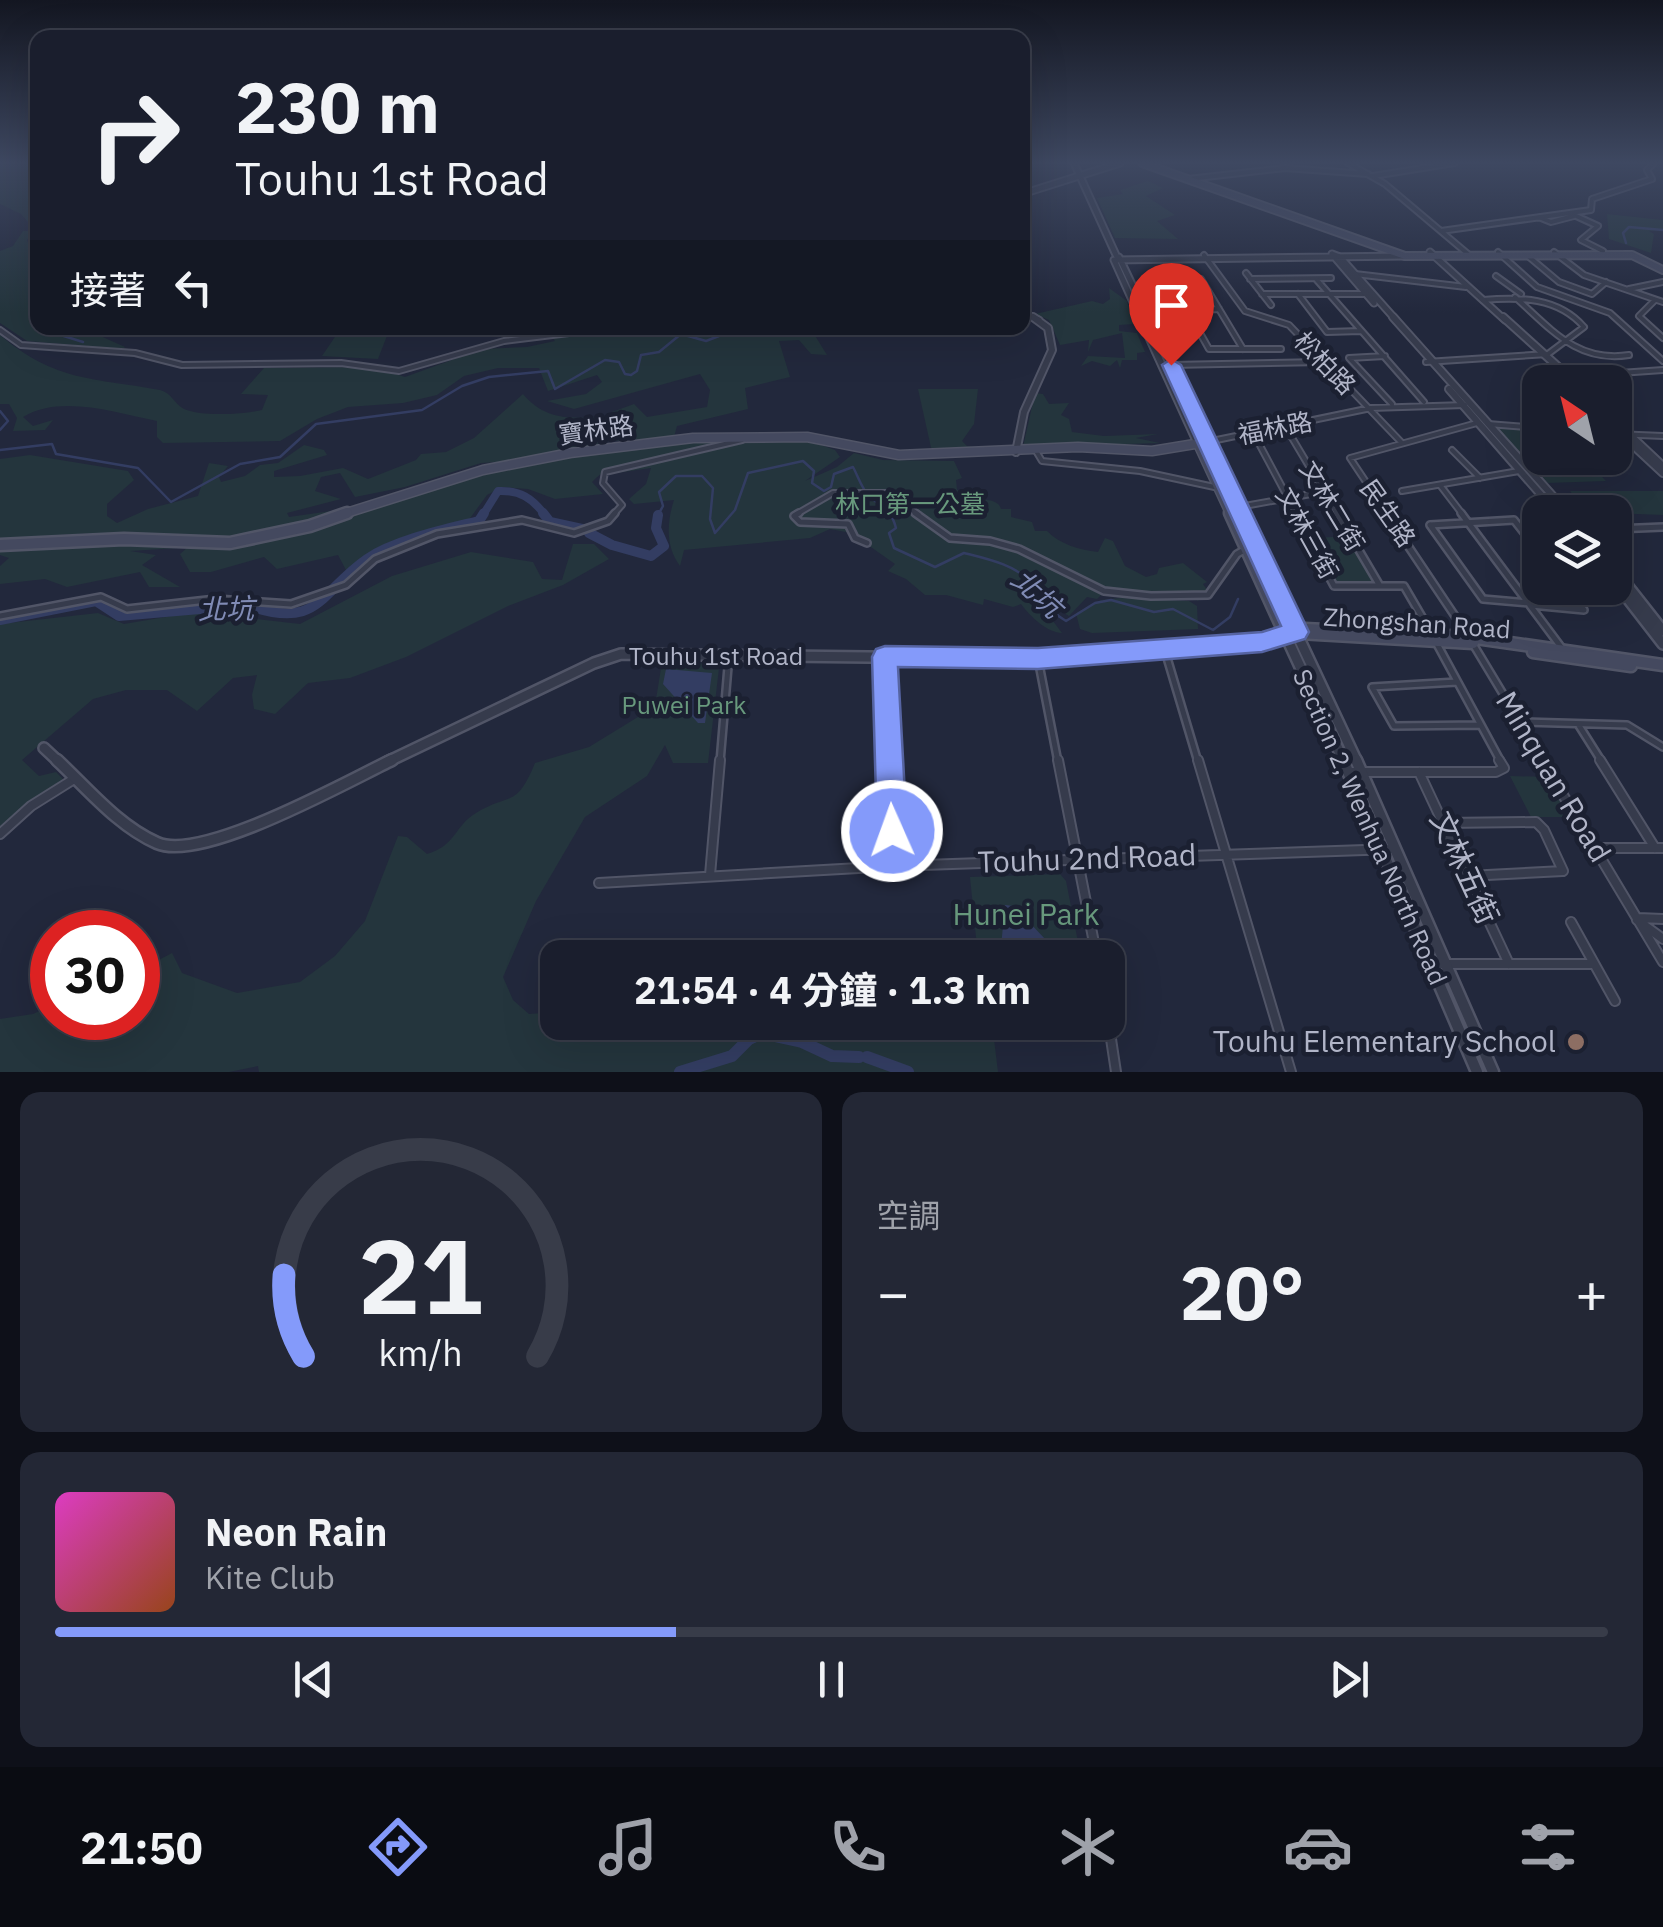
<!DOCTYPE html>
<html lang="zh-TW">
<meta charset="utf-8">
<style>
body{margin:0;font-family:"IBM Plex Sans","Noto Sans TC",sans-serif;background:#232735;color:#f1f3f6;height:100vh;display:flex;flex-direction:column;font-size:38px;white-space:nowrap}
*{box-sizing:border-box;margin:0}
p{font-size:32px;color:#9fa2aa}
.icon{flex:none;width:55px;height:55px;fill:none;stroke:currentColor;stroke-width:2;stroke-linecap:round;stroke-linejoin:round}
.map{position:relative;height:1072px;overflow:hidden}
.drawer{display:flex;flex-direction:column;gap:20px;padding:20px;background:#0e1019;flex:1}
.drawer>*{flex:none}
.banner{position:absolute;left:30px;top:30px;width:1000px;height:305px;border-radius:20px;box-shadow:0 10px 40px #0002,0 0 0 2px #383c49;background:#1a1e2d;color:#f1f3f6;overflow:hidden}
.needle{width:65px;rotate:325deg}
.fabs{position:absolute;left:1522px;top:365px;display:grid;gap:20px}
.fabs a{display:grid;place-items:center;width:110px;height:110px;border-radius:20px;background:#1a1e2d;box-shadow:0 10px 40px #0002,0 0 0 2px #383c49;font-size:50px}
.speed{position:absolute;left:30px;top:910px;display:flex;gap:20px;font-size:50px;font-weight:700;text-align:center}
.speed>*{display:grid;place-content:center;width:130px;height:130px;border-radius:50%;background:#1a1e2d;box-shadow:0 10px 40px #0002,0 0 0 2px #383c49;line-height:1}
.speed .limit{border:15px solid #d22;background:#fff;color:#111}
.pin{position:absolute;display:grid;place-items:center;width:85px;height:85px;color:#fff;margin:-102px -42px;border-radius:50% 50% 50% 0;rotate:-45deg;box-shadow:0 0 10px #0007}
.pin .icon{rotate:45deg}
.me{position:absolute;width:110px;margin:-55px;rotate:358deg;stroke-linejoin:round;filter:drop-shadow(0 0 8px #0008)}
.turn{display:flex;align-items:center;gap:35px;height:210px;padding:0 40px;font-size:45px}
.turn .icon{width:130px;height:130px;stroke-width:2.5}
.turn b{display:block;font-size:70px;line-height:85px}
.then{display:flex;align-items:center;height:95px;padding:0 40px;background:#0003;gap:20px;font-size:38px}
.big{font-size:75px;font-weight:700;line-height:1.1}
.drawer .card{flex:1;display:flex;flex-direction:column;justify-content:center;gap:15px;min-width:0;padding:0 35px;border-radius:20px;background:#232735}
.drawer .dial{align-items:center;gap:0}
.dial svg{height:260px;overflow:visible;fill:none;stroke:#383c49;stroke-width:7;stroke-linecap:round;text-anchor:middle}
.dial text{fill:#f1f3f6;stroke:none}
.song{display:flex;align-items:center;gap:30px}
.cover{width:120px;height:120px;border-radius:15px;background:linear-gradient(135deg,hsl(310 70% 55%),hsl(20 70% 35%))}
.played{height:10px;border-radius:5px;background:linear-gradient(90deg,#849afa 40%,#383c49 40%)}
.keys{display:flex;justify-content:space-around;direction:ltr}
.heat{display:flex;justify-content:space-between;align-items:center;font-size:55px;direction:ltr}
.drawer .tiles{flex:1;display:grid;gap:20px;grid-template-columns:1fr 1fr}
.card:last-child{grid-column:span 2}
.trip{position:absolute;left:540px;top:940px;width:585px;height:100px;border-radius:20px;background:#1a1e2d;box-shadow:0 10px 40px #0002,0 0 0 2px #383c49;font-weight:700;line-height:100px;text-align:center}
.menu{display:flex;height:160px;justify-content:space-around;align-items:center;background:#0a0c12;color:#9fa2aa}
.menu .icon{width:70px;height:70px}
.menu .on{color:#849afa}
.menu b{font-size:45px;color:#f1f3f6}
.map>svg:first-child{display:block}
.green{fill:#24353d}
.water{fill:#333d62}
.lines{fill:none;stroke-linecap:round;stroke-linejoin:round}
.stream{stroke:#333d62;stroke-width:2.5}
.river-far2{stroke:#333d62;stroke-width:8}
.river-far1{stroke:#333d62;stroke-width:10}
.river{stroke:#333d62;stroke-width:12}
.minor-far2-casing{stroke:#515567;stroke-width:8}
.minor-far1-casing{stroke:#515567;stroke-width:10}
.minor-casing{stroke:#515567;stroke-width:12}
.tertiary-far3-casing{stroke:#515567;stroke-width:9}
.tertiary-far2-casing{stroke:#515567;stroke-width:10}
.tertiary-far1-casing{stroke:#515567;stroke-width:14}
.tertiary-casing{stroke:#515567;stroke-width:15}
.secondary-far2-casing{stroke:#515567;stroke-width:10}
.secondary-far1-casing{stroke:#515567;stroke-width:11}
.secondary-casing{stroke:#515567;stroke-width:15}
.minor-far2{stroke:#363b4c;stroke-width:4}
.minor-far1{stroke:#363b4c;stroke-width:5}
.minor{stroke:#363b4c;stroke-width:8}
.tertiary-far3{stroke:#363b4c;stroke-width:5}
.tertiary-far2{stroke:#363b4c;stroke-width:6}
.tertiary-far1{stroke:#363b4c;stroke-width:9}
.tertiary{stroke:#363b4c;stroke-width:10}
.secondary-far2{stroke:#44495f;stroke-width:6}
.secondary-far1{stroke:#44495f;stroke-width:8}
.secondary{stroke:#44495f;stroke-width:10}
.route{fill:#849afa;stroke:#5664a2;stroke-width:2.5}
.education-dot{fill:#8d6e63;stroke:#1b2031;stroke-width:4}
.labels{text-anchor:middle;stroke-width:9;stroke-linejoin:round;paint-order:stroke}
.street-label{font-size:25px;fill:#b1b5c8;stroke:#1b2031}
.park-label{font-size:25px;fill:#68997d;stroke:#1b2031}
.water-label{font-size:28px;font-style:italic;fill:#808bb5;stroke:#1b2031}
.near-street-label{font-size:30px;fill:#b1b5c8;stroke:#1b2031}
.near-park-label{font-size:30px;fill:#68997d;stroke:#1b2031}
.near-poi-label{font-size:30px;fill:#b1b5c8;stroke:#1b2031;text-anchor:end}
</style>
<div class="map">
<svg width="1663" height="1072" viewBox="0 0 1663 1072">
<rect width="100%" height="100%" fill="#22283c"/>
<!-- green -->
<path class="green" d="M0 163H37V222L29 223 21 214 0 204Z
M1148 181 1163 188 1146 196 1175 215 1157 221 1178 239 1115 238 1097 198 1123 194 1120 190Z
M1607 214 1663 220V230L1649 231 1654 234 1651 253 1609 239Z
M23 231H33L27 240 29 246 37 242 38 328 87 330 125 347 123 349 27 341 0 323V251L13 246Z
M1109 288 1127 301 1134 324 1119 325V331L1137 333 1145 352 1137 353V360H1122L1120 368 1117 360 1110 366 1092 361 1081 366 1088 356 1125 358 1122 333 1093 340 1088 352 1089 340 1060 345 1049 320 1035 314 1092 301 1103 304 1110 299Z
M341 328H390L378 359 322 356Z
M621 328H649L665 337C682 319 768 328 796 328L794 335 814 334 827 355 811 354 799 340 779 341 790 377 745 388 748 409 677 426 674 437 609 441 612 412 634 404 647 417 707 407 710 390 700 374 574 409 547 401 586 394 602 382 597 375 548 391 539 368H498L464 376 437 395 403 403 348 407 317 419 280 441 163 443 157 437V421C116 413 61 394 23 417L33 426 53 420 45 430 13 431 17 418 9 404H0V335C55 382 95 378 160 390 172 393 174 404 184 409 202 417 244 414 262 410L268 395 241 394 264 368 373 367 405 377 482 349 527 347 555 341 552 337 605 333Z
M918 389H978L974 424 962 441 967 446 985 448 932 452Z
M1035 393 1043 394 1049 404 1069 403 1061 415 1069 419 1072 432 1104 436 1158 434 1136 438 1160 443 1023 447Z
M523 394C543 418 566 419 595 417L598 446 512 461 481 463 405 487 355 497 340 473 321 477 315 491 341 499 287 513 289 517 352 508C314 523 274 535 232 537 204 539 175 534 147 534 99 533 47 533 0 542V459L30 455 128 471 134 480 107 504V516L117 523 148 509 198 496 209 463 228 466 219 477 221 482 245 476 260 465 278 463 304 445 324 450 327 455 274 471V477L300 476 343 468 368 479 416 460 421 454 446 452 474 438Z
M1494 427 1540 431V458H1584L1606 481 1548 483Z
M804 439 835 450 840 457 805 481 837 467 854 453 883 460 954 461 962 478 956 480 957 490 968 491 965 497 972 502C981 498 999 499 1001 509H1011V517L1032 522 1035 531H1047C1059 544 1080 550 1098 552L1105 538 1113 541 1125 566 1146 577 1157 574 1159 568 1183 563 1207 582 1203 584 1207 590 1198 601 1191 596 1105 591 1097 599 1087 597 1069 616 1048 603 1039 578 1034 596 1062 633C1046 632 1031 617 1021 604L1013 607 984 599 983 605 946 595H925L906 579 888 571 895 564 851 533 830 529 810 538 684 550 680 566C665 546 667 522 674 500L634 504 629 499 646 484 651 468 616 473 753 441Z
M701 440 723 442C704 447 686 454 667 458 638 464 613 459 592 482L603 494 555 499 528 489 502 487 487 495 468 521 401 538 346 570 338 555 277 569 264 557 211 572H190L180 554 188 547C293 548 382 500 483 475 555 458 628 448 701 440Z
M1570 491H1663V515L1586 512Z
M1349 536 1377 583H1338L1314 538Z
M118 544 178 548 130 551 156 555 142 565 180 587H149L140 572 67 587 45 579 0 584V566L9 558 0 555V549Z
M573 544H594L609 559 563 585 508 606 406 657 350 678 308 683 275 714 254 709 252 695 257 675 233 678 197 711 167 690H126L93 699 22 760 39 776 56 772 68 784 46 797 0 837V624L98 613 124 624 195 612 300 624 392 576 471 552 533 562 542 579 562 580Z
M1121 598 1189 601 1197 606 1198 629 1092 633 1080 629 1076 613 1101 600Z
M662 662 715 664 719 668 708 763H673L665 745 647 776 585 817 536 901 503 977 513 1000 529 1014 557 1012 558 1022 992 1023 998 1072H259L258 1066 229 1072H0V1019L33 1014 52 1005V1018H138V971L172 953 182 973 237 993 300 982 335 956 365 921 398 836 407 837 427 854C457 845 454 826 476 813 511 792 516 809 535 763L589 747 651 709 654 712Z
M1510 776 1549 777 1571 817H1531Z
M1060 874 1066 881 1081 957H978L970 877Z"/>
<!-- water -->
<path class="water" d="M666 669 712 673 705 723H698L663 684Z
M1005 905 1031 908 1029 922 1062 957H1000Z"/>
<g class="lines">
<!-- stream -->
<path class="stream" d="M1626 243 1623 233 1629 227 1663 230
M37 325 34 310 38 280
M38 328 83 342
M749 328H769
M0 411 8 421 0 430
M0 450 52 444 56 454 138 468 171 502 240 464 280 457 316 424 422 410 462 386 489 377 548 371 555 389 605 360 619 362 625 374 631 375 637 371 641 355 659 352 681 334 706 341 719 336 723 328
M658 515 663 506 659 492 676 476H702L713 488 710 519 715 533 735 510 748 473 803 461 814 471 812 483 824 491 831 487 834 474 853 467C858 476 862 490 870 497 883 508 891 509 896 528L889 533 894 548 935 567 964 553C988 559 1016 565 1033 584 1045 598 1049 612 1066 621L1095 603 1111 600 1154 612 1173 609 1213 630 1230 617 1238 599"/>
<!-- river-far2 -->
<path class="river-far2" d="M483 515 498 491C520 490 532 498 545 515"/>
<!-- river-far1 -->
<path class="river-far1" d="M543 513 550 522 582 529
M589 533 612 545 651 556 664 546 656 528 658 515
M0 620 96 601 119 616 246 605C320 631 319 592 367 559 395 540 447 529 479 521L484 513"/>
<!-- river -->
<path class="river" d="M867 1057 908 1072
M680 1072 732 1056 749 1039 762 1033 802 1042 832 1056 859 1057"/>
<!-- minor-far2 casing -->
<g class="minor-far2-casing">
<path id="minor-far2" d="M1348 163 1385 184 1468 254
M1373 176 1454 163
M1188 179 1285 168 1368 174
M1574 215 1598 226 1581 240 1603 251
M1541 218 1551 222 1574 216
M1441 231 1591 210 1592 199 1652 179 1647 170 1654 163
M1498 252 1537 287 1610 313 1663 361
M1554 252 1584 275 1663 302
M1204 255 1245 311 1289 325 1401 442
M1528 256 1559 282 1592 294 1606 282
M1246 273 1271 305
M1355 274 1466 287
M1496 276 1521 294
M1158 277 1201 279 1243 349
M1169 278 1209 349H1281
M1250 279 1331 278
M1316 279 1424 402
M1629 289 1663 282
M1262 294H1369
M1298 294 1327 332 1361 331
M1515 297C1551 329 1577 363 1629 355
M1655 300 1639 316 1663 338
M1140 310 1219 309
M0 330 21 345 135 353 182 365 341 363 399 371 504 341 610 328
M1385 356 1349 358 1392 404
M1426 362 1548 354 1584 327C1558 297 1520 297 1483 300
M1171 365 1323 362
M1562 377 1663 370
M1248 423 1297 515
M1488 424 1540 428
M1285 426 1338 515
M1615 434 1663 436
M1207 442 1371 408 1465 405
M1452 450 1480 478
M1036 451 1042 461 1140 471 1219 488
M1440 485 1463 515
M1402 491 1519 471
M1228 509 1322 492
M613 515 622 505 603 483 605 472 742 440
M795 515 833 493H888L919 515
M1388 515 1350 458 1477 423"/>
</g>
<!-- minor-far1 casing -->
<g class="minor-far1-casing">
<path id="minor-far1" d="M799 513 794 516 800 522 848 524 855 538 867 543
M915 513 950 538 990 541 1019 549 1104 591 1151 596 1208 595 1237 554 1246 549
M1295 513 1334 586H1404L1432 634
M1337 513 1380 586
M1386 513 1467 634
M1461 513 1561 647
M1430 525 1483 599 1529 603
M1430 525 1514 520 1540 553
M1615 529 1663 527
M1531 605 1584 610 1568 588
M0 616 101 597 127 609 216 599 291 604 346 585 375 559 437 534 522 520 574 533 608 521 615 513
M1437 644 1501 762
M1473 644 1544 762
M1165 651 1198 762
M885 659 889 762
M1038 659 1058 762
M1457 682 1372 687 1394 726 1480 725
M1520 722 1627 725 1663 747
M1578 724 1602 762
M720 762 729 655"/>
</g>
<!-- minor casing -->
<g class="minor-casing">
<path id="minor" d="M889 760 894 866
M1058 760 1097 958
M1198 760 1291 1072
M1542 760 1663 962
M1600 760 1655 848
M1349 772H1496L1504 768 1499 760
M1419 772 1509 964
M1443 823 1536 822 1544 830 1563 871 1468 876
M0 834 31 806 74 779
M1597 848H1663
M710 875 720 760
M599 883 894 866 1394 849
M1638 918 1663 919
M1637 920 1663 939
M1571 922 1615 1001
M1431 964H1593
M1108 1019 1116 1072"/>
</g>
<!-- tertiary-far3 casing -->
<g class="tertiary-far3-casing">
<path id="tertiary-far3" d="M1074 163 1116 255
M1022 194 1120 163
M1430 252 1505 320
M1332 254 1340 257 1396 320
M1332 254 1374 303
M1119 257 1149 320
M1114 260 1405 256
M1114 260 1141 320
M1022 312 1039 320"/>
</g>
<!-- tertiary-far2 casing -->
<g class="tertiary-far2-casing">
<path id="tertiary-far2" d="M1140 317 1198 444
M1148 317 1207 442
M1393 317 1567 512
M1503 317 1575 382
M1449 389 1556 512
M1615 421 1663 466
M1622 435 1663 473
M1016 452 1024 412 1052 350 1048 328 1033 317"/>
</g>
<!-- tertiary-far1 casing -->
<g class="tertiary-far1-casing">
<path id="tertiary-far1" d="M1615 570 1663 631
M1615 582 1663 644
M1296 632 1357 762
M44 748 59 762
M387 762 594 663 621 654 1038 659 1263 642 1285 634 1344 762"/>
</g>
<!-- tertiary casing -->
<g class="tertiary-casing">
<path id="tertiary" d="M57 760C87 788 118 826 157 843 202 863 346 782 392 760
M1343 760 1477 1072
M1356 760 1493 1072"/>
</g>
<!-- secondary-far2 casing -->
<g class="secondary-far2-casing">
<path id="secondary-far2" d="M1142 163 1405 256 1632 255 1663 270"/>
</g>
<!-- secondary-far1 casing -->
<g class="secondary-far1-casing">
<path id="secondary-far1" d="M1198 444 1231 515
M340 515 483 470 570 453 693 438 807 437 899 455 1078 447 1152 451 1207 442 1241 515"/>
</g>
<!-- secondary casing -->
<g class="secondary-casing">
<path id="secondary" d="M1230 513 1285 634 1305 629 1469 637 1663 665
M1240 513 1296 632
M0 545 124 539 230 543 310 526 347 513
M1299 633 1473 643
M1533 652 1631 666"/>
</g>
<!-- minor-far2 -->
<use href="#minor-far2" class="minor-far2"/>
<!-- minor-far1 -->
<use href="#minor-far1" class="minor-far1"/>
<!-- minor -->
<use href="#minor" class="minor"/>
<!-- tertiary-far3 -->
<use href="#tertiary-far3" class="tertiary-far3"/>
<!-- tertiary-far2 -->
<use href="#tertiary-far2" class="tertiary-far2"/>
<!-- tertiary-far1 -->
<use href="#tertiary-far1" class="tertiary-far1"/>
<!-- tertiary -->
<use href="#tertiary" class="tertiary"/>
<!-- secondary-far2 -->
<use href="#secondary-far2" class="secondary-far2"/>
<!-- secondary-far1 -->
<use href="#secondary-far1" class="secondary-far1"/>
<!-- secondary -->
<use href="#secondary" class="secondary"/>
</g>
<!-- sky -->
<linearGradient id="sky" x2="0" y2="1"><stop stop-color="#131621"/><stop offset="0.52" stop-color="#3e4861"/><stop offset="1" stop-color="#3e4861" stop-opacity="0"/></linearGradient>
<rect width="1663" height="313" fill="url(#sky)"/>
<!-- route -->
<path class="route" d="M1171 359 1181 365 1309 632 1305 639 1262 652 1038 669 898 667 907 831 903 841 892 845 882 841 877 831 872 657 876 649 885 646 1038 648 1262 632 1281 626 1162 365Z"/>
<!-- markers -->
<circle class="education-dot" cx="1576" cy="1042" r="10"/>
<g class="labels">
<!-- street labels -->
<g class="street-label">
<text transform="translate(1325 363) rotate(46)" y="9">松柏路</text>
<text transform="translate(1275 428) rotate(-11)" y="9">福林路</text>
<text transform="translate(596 430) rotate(-8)" y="9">寶林路</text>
<text transform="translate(1332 506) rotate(59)" y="9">文林二街</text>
<text transform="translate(1388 513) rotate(55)" y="9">民生路</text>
<text transform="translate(1307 533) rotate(61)" y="9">文林三街</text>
<text transform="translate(1417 623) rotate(4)" y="9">Zhongshan Road</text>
<text x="716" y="665">Touhu 1st Road</text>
<text transform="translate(1370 827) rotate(66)" y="9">Section 2, Wenhua North Road</text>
</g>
<!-- park labels -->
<g class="park-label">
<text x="910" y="513">林口第一公墓</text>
<text x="684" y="714">Puwei Park</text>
</g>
<!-- water labels -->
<g class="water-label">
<text transform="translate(1037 593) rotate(42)" y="10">北坑</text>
<text transform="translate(226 609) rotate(-1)" y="10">北坑</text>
</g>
<!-- near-street labels -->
<g class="near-street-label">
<text transform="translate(1553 777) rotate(59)" y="10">Minquan Road</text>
<text transform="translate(1087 859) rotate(-2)" y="10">Touhu 2nd Road</text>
<text transform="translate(1464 868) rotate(65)" y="10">文林五街</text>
</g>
<!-- near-park labels -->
<g class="near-park-label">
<text x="1026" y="925">Hunei Park</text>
</g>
<!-- near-poi labels -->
<g class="near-poi-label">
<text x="1556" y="1052">Touhu Elementary School</text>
</g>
</g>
</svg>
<div class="fabs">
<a><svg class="needle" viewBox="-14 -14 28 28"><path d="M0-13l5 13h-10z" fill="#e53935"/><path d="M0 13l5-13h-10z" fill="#9fa2aa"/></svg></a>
<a><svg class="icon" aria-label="layers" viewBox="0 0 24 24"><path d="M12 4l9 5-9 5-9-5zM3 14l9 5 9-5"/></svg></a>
</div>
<div class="speed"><div class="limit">30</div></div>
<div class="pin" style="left:1171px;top:365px;background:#d93025"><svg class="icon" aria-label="arrive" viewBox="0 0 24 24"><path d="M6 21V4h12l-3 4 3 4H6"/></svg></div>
<svg class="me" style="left:892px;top:831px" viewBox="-20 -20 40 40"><circle r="17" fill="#849afa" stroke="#fff" stroke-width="3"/><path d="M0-11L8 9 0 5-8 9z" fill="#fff"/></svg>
<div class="trip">21:54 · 4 分鐘 · 1.3 km</div>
<div class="banner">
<div class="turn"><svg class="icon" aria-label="right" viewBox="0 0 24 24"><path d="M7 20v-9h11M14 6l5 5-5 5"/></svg><div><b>230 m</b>Touhu 1st Road</div></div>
<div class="then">接著<svg class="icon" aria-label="left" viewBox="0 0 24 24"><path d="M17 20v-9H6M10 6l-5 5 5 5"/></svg></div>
</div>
</div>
<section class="drawer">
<div class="tiles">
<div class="card dial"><svg viewBox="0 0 100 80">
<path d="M14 69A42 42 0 1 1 86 69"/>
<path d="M14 69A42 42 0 0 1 8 44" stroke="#849afa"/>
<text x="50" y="56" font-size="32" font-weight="700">21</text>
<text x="50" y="72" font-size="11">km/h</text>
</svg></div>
<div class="card"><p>空調</p>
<div class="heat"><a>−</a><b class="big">20°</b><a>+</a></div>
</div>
<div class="card">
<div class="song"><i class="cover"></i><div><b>Neon Rain</b><p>Kite Club</p></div></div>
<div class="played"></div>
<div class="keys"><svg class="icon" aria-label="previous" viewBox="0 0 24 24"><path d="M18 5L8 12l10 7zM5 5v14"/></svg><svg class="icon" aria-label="pause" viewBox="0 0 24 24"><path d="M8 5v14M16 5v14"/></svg><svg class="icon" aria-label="next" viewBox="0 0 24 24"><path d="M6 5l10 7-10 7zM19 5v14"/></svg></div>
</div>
</div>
</section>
<nav class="menu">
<b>21:50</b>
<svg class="icon on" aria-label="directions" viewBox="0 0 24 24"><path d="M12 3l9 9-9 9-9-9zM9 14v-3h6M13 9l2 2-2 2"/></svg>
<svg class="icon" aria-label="music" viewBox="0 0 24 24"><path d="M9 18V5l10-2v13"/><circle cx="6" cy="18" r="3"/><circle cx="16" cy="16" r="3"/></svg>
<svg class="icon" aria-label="phone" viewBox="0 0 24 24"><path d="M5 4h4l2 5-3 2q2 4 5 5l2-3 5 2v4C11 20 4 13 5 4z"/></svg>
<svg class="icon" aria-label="climate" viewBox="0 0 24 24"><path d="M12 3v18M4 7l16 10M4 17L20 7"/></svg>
<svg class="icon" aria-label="car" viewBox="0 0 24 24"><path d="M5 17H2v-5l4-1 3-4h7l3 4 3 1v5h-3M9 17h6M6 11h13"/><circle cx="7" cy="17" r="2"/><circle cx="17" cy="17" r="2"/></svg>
<svg class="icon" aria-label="filters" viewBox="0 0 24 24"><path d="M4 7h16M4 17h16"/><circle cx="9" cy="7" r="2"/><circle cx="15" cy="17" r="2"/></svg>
</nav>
